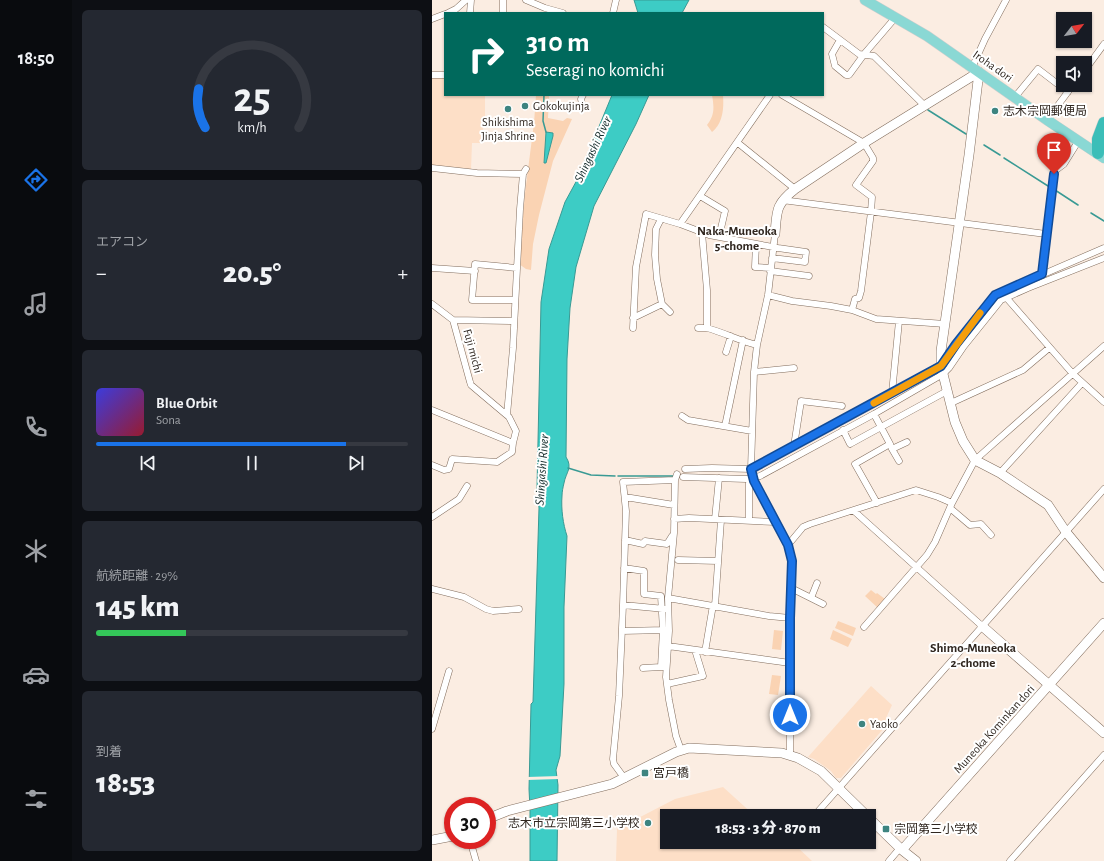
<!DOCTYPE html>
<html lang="ja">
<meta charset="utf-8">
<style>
body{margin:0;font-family:"Alegreya Sans","Noto Sans JP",sans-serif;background:#242831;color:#f1f3f6;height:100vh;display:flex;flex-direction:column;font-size:15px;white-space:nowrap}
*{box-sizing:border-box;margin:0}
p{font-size:13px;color:#9ea1a6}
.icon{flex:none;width:22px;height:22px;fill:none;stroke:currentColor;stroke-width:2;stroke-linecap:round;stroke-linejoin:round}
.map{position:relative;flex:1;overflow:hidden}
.drawer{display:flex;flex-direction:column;gap:10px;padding:10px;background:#0d0f14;width:360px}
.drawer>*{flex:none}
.banner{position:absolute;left:12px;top:12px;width:380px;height:84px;border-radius:0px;box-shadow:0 1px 3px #0004;background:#00695c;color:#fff;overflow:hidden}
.needle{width:26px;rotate:59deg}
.controls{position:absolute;left:624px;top:12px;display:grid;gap:8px}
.controls a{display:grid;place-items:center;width:36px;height:36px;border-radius:0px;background:#171b24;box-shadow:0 1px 3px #0004;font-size:20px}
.speed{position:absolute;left:12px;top:797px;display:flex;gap:8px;font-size:20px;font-weight:700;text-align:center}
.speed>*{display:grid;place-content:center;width:52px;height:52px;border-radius:50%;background:#171b24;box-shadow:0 1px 3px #0004;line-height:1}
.speed .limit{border:6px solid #d22;background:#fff;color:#111}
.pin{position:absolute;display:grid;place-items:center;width:34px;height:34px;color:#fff;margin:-41px -17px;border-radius:50% 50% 50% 0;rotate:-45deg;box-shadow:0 0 4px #0007}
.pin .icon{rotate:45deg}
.me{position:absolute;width:44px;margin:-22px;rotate:0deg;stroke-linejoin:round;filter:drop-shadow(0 0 3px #0008)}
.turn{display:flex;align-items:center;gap:14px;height:84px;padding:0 16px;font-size:18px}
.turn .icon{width:52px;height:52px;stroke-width:2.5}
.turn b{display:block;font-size:28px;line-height:34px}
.big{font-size:30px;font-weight:800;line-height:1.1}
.drawer .tile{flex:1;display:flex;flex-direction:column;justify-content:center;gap:6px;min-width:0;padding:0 14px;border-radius:6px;background:#242831}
.drawer .dial{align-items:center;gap:0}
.dial svg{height:104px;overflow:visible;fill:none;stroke:#363941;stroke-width:7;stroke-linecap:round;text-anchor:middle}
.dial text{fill:#f1f3f6;stroke:none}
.song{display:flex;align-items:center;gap:12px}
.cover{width:48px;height:48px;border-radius:6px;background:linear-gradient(135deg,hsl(240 70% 55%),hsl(350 70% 35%))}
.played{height:4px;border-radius:2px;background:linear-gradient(90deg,#1a73e8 80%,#363941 80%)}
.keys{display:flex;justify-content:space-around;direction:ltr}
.heat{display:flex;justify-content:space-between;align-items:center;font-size:22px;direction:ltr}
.charge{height:6px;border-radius:3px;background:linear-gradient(90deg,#34c759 29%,#363941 0)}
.trip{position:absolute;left:228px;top:809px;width:216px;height:40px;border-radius:0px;background:#171b24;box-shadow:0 1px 3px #0004;font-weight:800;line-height:40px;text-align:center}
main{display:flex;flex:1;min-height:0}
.dock{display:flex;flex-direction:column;width:72px;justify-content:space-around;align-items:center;background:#090b0e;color:#9ea1a6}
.dock .icon{width:28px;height:28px}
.dock .selected{color:#1a73e8}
.dock b{font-size:18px;color:#f1f3f6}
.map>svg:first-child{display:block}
.built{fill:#fddfc7}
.green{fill:#fad3b3}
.water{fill:#3dccc5;stroke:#399a94}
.pier{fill:#fbede2}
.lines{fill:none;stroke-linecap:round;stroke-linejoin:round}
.stream{stroke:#399a94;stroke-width:1.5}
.street-casing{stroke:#826d5d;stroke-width:7}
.secondary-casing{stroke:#826d5d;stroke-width:10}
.primary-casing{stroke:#d1cfce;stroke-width:11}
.highway-casing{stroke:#d1cfce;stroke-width:13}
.street{stroke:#fff;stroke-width:6}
.secondary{stroke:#fff;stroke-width:9}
.primary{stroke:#8ad8d4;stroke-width:10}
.highway{stroke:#3cbeb8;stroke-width:12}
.route-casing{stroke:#114b97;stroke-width:10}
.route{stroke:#1a73e8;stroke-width:7}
.slow{stroke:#f59e0b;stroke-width:7}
.poi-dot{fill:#3d8480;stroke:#fff;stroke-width:1.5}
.labels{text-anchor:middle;stroke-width:4;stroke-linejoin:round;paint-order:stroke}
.street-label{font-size:12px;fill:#302720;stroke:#fff}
.poi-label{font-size:12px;fill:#302720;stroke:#fff;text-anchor:start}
.water-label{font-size:13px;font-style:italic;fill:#172e2d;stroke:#fff}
.neighbourhood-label{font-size:13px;font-weight:bold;fill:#302720;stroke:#fff}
</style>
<main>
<nav class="dock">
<b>18:50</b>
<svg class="icon selected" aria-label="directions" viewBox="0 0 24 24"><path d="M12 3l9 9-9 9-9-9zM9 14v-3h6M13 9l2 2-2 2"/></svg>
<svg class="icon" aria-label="music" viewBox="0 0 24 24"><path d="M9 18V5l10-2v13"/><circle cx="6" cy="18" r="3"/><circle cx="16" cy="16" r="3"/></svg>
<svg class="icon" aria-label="phone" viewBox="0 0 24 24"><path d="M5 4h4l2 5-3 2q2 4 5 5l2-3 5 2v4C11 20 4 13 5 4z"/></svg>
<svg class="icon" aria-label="climate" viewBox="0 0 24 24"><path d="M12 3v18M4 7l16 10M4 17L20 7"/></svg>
<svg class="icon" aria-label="car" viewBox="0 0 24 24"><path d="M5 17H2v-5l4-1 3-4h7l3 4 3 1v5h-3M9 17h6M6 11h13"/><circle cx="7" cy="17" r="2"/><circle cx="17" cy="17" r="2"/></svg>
<svg class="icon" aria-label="filters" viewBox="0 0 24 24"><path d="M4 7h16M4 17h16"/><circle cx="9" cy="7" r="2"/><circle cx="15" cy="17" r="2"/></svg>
</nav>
<section class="drawer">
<div class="tile dial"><svg viewBox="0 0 100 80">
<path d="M14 69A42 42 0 1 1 86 69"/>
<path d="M14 69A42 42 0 0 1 9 39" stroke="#1a73e8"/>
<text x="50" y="56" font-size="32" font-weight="700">25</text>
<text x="50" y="72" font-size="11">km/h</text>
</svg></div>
<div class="tile"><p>エアコン</p>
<div class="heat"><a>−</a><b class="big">20.5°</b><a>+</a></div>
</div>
<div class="tile">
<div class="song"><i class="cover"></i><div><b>Blue Orbit</b><p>Sona</p></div></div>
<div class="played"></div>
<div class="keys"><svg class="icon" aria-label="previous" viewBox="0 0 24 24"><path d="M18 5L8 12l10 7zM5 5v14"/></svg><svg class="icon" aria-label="pause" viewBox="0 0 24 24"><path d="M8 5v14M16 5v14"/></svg><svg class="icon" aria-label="next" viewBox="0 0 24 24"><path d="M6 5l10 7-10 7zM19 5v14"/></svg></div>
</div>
<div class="tile"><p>航続距離 · 29%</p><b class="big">145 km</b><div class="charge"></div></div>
<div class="tile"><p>到着</p><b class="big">18:53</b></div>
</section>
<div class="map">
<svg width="672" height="861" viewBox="0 0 672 861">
<rect width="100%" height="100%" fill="#fbede2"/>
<!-- built -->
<path class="built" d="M0 77H13V95H53V119L48 143H40L39 170 0 166Z
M439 686 460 705 454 718 452 728 409 778H404L399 771 382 759 376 757Z
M291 787 323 816H235V842H351L358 848 362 844 380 861H184L185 829 243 799Z"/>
<!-- green -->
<path class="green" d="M104 95H117L116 118 131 121 135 118 140 119 121 161 107 215 101 244 99 270 94 269 87 264 93 193 102 123Z
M280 95H291C292 108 291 124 280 132L275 125C283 115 282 107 280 95Z
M439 590 444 594 445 593 453 599 446 608 433 596Z
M406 621 424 628 421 636 403 628Z
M342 630 351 631 349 650 340 649Z
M401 630 420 639 416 647 398 639Z
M340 675 349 676 346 695 337 694Z"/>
<!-- water -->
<path class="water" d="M202 0H257L250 13H206Z
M180 95H217L204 124 162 206 144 267 138 308 135 359 134 457C141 468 134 472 132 483 131 487 130 492 130 496 129 509 131 524 135 536L132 607V684L128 756 124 770 126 785 125 861H98V809L97 789 99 704 101 702 107 508 105 488 109 302 117 249 133 202 145 180Z
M114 132 121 133V136L114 163H112Z"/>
<!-- pier -->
<path class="pier" d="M127 776V779L95 780V777Z"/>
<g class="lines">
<!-- stream -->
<path class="stream" d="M112 95 111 121 114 132
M496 110 534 134
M552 145 568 155
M572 158 616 186
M623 190 646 205
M659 213 672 221
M136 468 159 475 183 476
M186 476H242"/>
<!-- street casing -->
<g class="street-casing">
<path id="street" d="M94 0 113 8 131 13
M16 13 24 9 34 0
M38 13 39 0
M71 13V0
M181 13 184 0
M0 19 13 14
M391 27 427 54 442 56 492 105
M408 40 400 54 403 66 414 75H417L433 53 463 18
M540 68 553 39 574 0
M653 70 672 44
M0 75H13
M350 95 432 143 441 158V161L424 185 440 197 439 212 429 291 427 298 423 299 420 310
M583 97 606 69 636 92
M150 104 149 99 151 95
M615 120 641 85
M306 143 363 189
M0 168 45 173 91 174
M268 196 293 211 287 237
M350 200 614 234
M229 219 224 229 223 255 225 279 230 304 238 312
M248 224 338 95
M270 233 275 290V328C293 333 308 341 325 345
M343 234 336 295 325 345 322 372 319 469 322 481 356 545 360 561 358 618V755
M324 244 323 267 339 268
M0 268 43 271
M338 271 377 276
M610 274 622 174 624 170 632 164 647 140
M336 295 360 301 399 306 420 310 444 319 513 324
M572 295 641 374 672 402
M83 300H40L43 264 85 268
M0 304 21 320 38 382 39 385 77 417 84 431 81 443
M201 318 230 304
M21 320 82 321
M201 328 204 267 214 214 248 224 277 235 346 248 374 252 373 262 340 258
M266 328H275
M294 352 299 336
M322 372 362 368
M460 393 467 321
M519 403 591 370 617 348
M0 410 81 443 80 452 65 462 20 459 17 469 12 470 0 465
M442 414 458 444 423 464 445 503
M75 415 81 348 88 209 91 174 94 169
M250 416 256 420 320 431
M293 426 311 340
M411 430 418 444 515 391
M458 444 460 449 475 442
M362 446 369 401 410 406
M460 449 467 461
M253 469 280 468 319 469 509 366 524 344 563 295 672 248
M568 473 650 383
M245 474 243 480 242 533 236 598 237 631 234 677 237 700 244 736 249 750
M251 477 314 479 328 476 442 414 511 374 517 368 532 346 569 300 596 288 672 258
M193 497 242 505
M518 508 538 525 549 524 559 535
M422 511 550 626
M0 517 27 499 35 486
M242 519 257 518 343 522
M283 519 287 478
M317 520V483L321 478
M193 540 211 544 213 541 235 544 240 536
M356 545 371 527 378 524 484 490 506 497 520 503
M246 560 286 561
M192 568 212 571V594L229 596 231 630 229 667H234
M385 583 379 598 391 604
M359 588 379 598
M0 589 32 597 54 609 61 611 87 609
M236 598 337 616 358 618
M191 605 233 609
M283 606 289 520
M432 627 495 555 503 542 520 503 543 460 672 346
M190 631 233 630
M236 646 358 663
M273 652 281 605
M211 668 229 667
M235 684 271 676 263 650
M0 729 17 671
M193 779 182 764 181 759 187 696 191 605 194 511 191 482 243 480
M382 816 672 489
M38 840 44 861
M356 845 359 842
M457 861 468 848
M578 861 672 755"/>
</g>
<!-- secondary casing -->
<g class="secondary-casing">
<path id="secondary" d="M547 72 537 155 509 351V366L523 422 531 441 543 460 568 473 616 505 634 532 672 578
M343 234C345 211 343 205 363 189L432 143 547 72
M550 626 672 733
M437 818 470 850 484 861
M55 819 75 811 180 784 244 752 257 748 350 753 366 758 389 771 435 816
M0 840 21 836
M470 850 672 623"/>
</g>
<!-- primary casing -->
<g class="primary-casing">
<path id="primary" d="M433 0 495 36 615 120 672 158"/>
</g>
<!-- highway casing -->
<g class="highway-casing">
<path id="highway" d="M666 153V139L672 123"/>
</g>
<!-- street -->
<use href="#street" class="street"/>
<!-- secondary -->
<use href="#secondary" class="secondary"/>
<!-- primary -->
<use href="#primary" class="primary"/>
<!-- highway -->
<use href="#highway" class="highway"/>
</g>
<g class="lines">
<!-- route casing -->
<g class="route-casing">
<path id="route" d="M358 715V618L360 561 356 545 322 481 319 469 509 366 524 344 563 295 610 274 622 174"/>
</g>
<!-- route -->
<use href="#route" class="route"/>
<!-- slow -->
<path class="slow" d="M442 403 509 366 548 313"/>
</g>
<!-- markers -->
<g class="poi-dot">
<circle cx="93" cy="106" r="4"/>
<circle cx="76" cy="109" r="4"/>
<circle cx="563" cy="111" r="4"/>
<circle cx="430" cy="724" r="4"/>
<rect x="209" y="769" width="8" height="8" rx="2"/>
<circle cx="216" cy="823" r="4"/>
<rect x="450" y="825" width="8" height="8" rx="2"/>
</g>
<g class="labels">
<!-- street labels -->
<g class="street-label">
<text transform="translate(561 66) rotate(35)" y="4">Iroha dori</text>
<text transform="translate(41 351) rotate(75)" y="4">Fuji michi</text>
<text transform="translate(562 729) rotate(-48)" y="4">Muneoka Kominkan dori</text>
</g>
<!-- poi labels -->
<g class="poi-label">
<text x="101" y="110">Gokokujinja</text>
<text x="571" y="115">志木宗岡郵便局</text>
<text x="76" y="126" text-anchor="middle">Shikishima<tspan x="76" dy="14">Jinja Shrine</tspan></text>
<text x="438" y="728">Yaoko</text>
<text x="221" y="777">宮戸橋</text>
<text x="208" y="827" text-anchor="end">志木市立宗岡第三小学校</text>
<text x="462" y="833">宗岡第三小学校</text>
</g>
<!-- water labels -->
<g class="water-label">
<text transform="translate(160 149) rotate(-65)" y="5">Shingashi River</text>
<text transform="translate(109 470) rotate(-86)" y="5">Shingashi River</text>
</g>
<!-- neighbourhood labels -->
<g class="neighbourhood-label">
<text x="305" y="235">Naka-Muneoka<tspan x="305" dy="15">5-chome</tspan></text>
<text x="541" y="652">Shimo-Muneoka<tspan x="541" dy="15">2-chome</tspan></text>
</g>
</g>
</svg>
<div class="controls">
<a><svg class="needle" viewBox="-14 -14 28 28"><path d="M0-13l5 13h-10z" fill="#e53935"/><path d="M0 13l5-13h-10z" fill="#9ea1a6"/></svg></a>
<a><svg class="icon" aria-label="sound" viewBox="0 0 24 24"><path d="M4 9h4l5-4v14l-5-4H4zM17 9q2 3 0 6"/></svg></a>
</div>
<div class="speed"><div class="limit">30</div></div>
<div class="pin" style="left:622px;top:174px;background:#d93025"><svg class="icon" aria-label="arrive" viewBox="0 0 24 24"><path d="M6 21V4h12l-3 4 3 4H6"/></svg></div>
<svg class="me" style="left:358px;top:715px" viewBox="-20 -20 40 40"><circle r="17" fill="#1a73e8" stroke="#fff" stroke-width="3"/><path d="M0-11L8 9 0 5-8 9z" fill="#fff"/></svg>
<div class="trip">18:53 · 3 分 · 870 m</div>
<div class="banner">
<div class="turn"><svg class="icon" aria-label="right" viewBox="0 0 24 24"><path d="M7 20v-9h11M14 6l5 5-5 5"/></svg><div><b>310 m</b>Seseragi no komichi</div></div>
</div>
</div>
</main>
